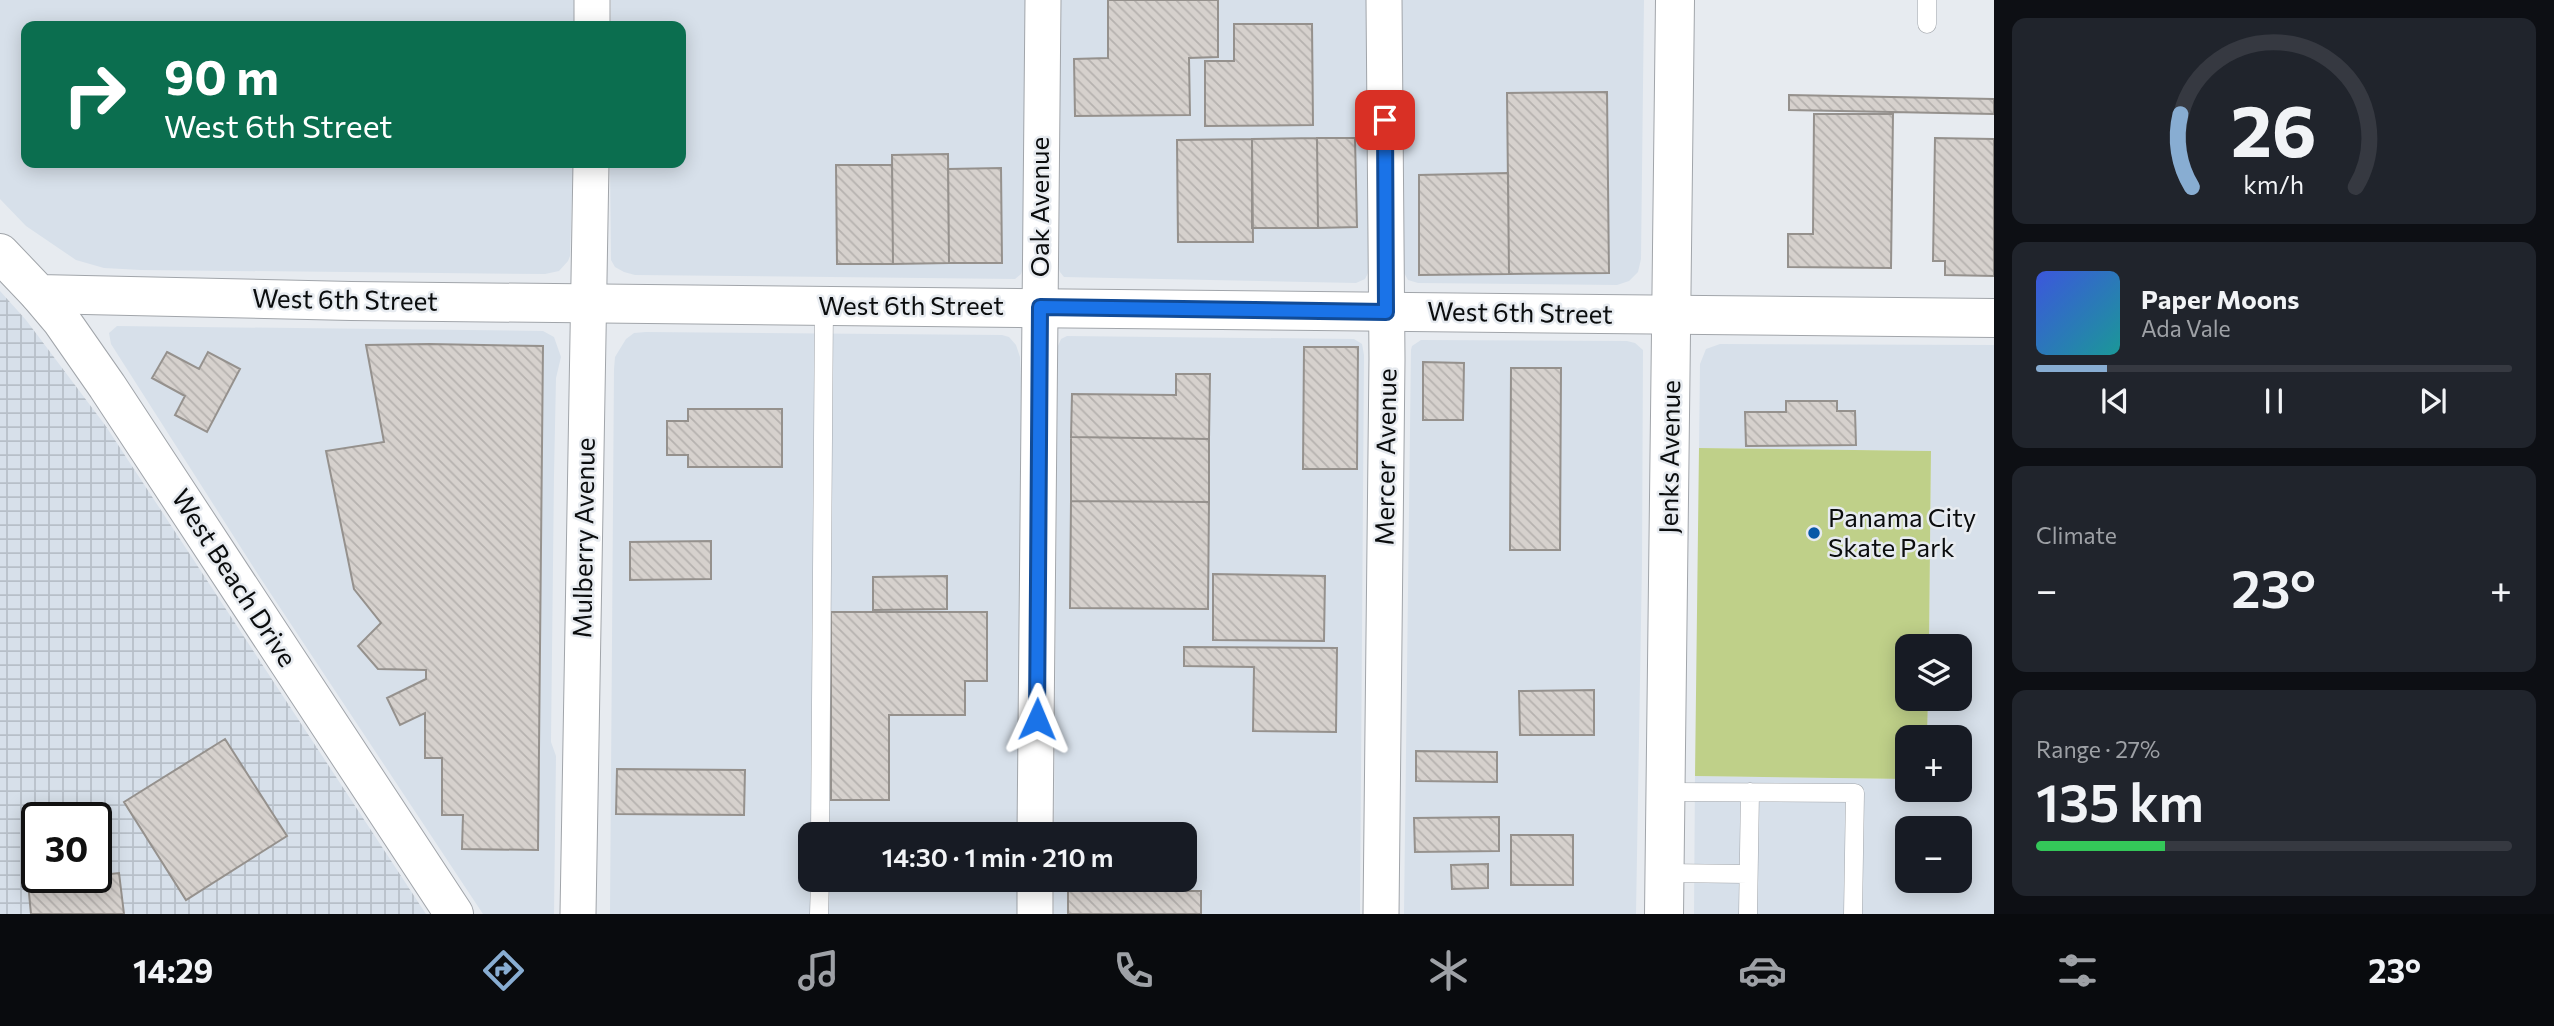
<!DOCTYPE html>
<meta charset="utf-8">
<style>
body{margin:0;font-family:Commissioner,sans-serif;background:#20242c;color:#f1f3f6;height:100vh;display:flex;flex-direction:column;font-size:26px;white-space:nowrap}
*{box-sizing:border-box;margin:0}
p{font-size:23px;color:#9ea1a6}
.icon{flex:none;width:38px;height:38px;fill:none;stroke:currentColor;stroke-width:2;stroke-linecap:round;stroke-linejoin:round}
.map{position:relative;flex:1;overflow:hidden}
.details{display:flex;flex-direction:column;gap:18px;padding:18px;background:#0d0f14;width:560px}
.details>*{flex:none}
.hud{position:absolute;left:21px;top:21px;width:665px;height:147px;border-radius:14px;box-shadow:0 4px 18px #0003;background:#0b6e4f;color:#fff;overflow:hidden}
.buttons{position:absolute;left:1895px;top:634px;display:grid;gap:14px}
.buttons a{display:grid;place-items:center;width:77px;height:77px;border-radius:14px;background:#171b24;box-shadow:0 4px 18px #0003;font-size:35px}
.speed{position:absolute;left:21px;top:802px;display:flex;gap:14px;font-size:35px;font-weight:700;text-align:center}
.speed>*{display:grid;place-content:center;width:91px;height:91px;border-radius:50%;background:#171b24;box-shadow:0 4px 18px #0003;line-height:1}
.speed .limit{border:4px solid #111;border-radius:10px;background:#fff;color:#111}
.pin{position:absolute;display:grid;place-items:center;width:60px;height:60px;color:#fff;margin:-30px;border-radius:14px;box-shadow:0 4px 10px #0006}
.me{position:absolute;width:77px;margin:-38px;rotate:1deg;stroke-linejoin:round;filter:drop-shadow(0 0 5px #0008)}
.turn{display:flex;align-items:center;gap:24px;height:147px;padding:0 28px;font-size:32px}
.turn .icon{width:91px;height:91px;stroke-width:2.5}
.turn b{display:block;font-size:49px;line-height:60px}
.big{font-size:52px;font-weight:600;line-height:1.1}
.details .card{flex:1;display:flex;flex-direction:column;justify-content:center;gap:10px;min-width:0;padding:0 24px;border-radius:14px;background:#20242c}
.details .dial{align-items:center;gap:0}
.dial svg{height:182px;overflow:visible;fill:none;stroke:#363941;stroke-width:7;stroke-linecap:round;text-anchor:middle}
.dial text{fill:#f1f3f6;stroke:none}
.song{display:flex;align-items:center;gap:21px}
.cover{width:84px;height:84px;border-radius:10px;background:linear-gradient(135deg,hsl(230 70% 55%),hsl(180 70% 35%))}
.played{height:7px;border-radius:4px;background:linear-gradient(90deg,#88add2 15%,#363941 15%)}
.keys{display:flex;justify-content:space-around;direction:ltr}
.heat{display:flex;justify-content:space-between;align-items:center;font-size:38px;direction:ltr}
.charge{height:10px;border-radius:5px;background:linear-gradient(90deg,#34c759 27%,#363941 0)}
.trip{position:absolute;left:798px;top:822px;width:399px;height:70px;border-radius:14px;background:#171b24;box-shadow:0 4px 18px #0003;font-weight:600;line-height:70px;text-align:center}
.tab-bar{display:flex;height:112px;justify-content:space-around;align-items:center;background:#090b0e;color:#9ea1a6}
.tab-bar .icon{width:49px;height:49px}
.tab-bar .current{color:#88add2}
.tab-bar b{font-size:32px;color:#f1f3f6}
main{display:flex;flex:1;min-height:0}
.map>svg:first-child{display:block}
.built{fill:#d7e0ea;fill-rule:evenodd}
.industrial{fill:url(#industrial-grid);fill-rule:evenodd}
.garden{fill:#bfd089}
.building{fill:url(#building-back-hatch);stroke:#95918d;stroke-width:2}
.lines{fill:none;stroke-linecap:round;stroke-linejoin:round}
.lane-casing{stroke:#a1a5aa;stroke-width:19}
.street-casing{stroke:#a1a5aa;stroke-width:37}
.secondary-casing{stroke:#a1a5aa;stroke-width:40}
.primary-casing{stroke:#a1a5aa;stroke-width:40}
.lane{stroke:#fff;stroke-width:18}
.street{stroke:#fff;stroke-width:35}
.secondary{stroke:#fff;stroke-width:38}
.primary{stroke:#fff;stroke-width:38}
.route-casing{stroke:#114b97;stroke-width:18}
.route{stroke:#1a73e8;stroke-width:12}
.poi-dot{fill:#0758a7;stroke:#e7ebf0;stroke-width:2.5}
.labels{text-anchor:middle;stroke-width:5;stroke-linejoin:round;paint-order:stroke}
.street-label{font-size:26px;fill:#0b0d0e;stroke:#e7ebf0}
.poi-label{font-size:26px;fill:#0b0d0e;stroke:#e7ebf0;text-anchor:start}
</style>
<main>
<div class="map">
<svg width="1994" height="914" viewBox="0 0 1994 914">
<defs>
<pattern id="industrial-grid" width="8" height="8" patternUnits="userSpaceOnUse" patternTransform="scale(1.75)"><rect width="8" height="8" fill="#d7e0ea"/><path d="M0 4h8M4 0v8" fill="none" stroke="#b7bfc8"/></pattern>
<pattern id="building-back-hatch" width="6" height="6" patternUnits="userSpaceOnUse" patternTransform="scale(1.75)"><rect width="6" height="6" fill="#d6d1cd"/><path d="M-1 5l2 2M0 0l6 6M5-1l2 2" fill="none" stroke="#b6b2af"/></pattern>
</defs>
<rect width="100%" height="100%" fill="#e7ebf0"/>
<!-- built -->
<path class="built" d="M0 0H575V26H26V163H573L570 256 568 261 559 271 545 274 141 270 104 268 76 260 26 226 0 199Z
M611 0H1025L1023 267 1021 274 1015 279 635 275 624 272 615 267 611 260 610 163H681V26H611Z
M1057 0H1369L1368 273 1365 279 1356 283 1064 277 1060 272 1056 260Z
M1401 0H1644L1641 259 1638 272 1629 281 1617 285 1418 283 1408 280 1403 271Z
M117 326 543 331 554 337 561 357 556 378 554 475 551 742 556 756 554 914H483L261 579 111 344 109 333Z
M646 332 1002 335 1009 337 1016 345 1020 357 1023 423 1020 835H810V880H1020L1019 914H610L614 369 615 357 626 339 634 333Z
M1067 336 1354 339 1362 344 1364 355 1360 914H1054V880H1185V835H1054L1058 346 1061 339Z
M1421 340 1627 341 1635 343 1643 350 1642 564 1636 914H1404L1411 350 1412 346Z
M1720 344 1994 345V914H1694L1695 776 1907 779 1908 789H1960V737H1927L1928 698H1960V646H1929L1931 451 1699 448 1700 364 1706 349ZM1908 828H1960V880H1908Z"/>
<!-- industrial -->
<path class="industrial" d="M0 291 26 320 105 425 426 914H0ZM37 817H96V877H37Z"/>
<!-- garden -->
<path class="garden" d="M1699 448 1931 451 1929 646H1908V698H1928L1927 737H1908L1907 779 1695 776Z"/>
<!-- building -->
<path class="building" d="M1108 0H1218V57L1189 58 1190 115 1075 116 1074 59 1108 58Z
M1234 24H1312L1313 125 1205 126V61H1234Z
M1607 92 1609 273 1509 274 1507 93Z
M1789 95 1994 99V114L1789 110Z
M1814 114H1893L1891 268 1788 267V234H1813Z
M1317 138H1355L1357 227 1318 228Z
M1317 138 1318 228H1252V139Z
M1935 138 1994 139V276L1945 275V261H1933Z
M1252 139 1253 242H1178L1177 140Z
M948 154 949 263 893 264 892 155Z
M836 165H892L893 264H837Z
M1001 168 1002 263H949L948 169Z
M1508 173 1509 274 1419 275V175Z
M429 344 543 346 538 850 462 849 463 815H442V758H425V713L400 725 387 698 426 679V670L378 669 358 646 381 623 354 589 326 451 384 442 366 345Z
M1304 347H1358L1357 469H1303Z
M167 352 199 369 208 352 240 369 207 432 175 415 185 396 152 378Z
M1423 362 1464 363 1463 420H1423Z
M1511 368H1561L1560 550H1510Z
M1176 374H1210L1209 439 1071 437 1072 394 1176 395Z
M1786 401H1837V411H1855L1856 445 1746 446 1745 412H1786Z
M688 409H782V467H688V455H667V421H688Z
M1071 437 1209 439V502L1071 501Z
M1071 501 1209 502 1208 609 1070 608Z
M711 541V579L630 580V542Z
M1213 574 1325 576 1324 641 1213 640Z
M947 576V609L873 610V577Z
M831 612H987V681H965V715H889V800H831Z
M1184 647 1337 648 1336 732 1253 731 1254 667 1184 666Z
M1594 690V735H1520L1519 691Z
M225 739 287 836 186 900 124 802Z
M1416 751 1497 752V782L1416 781Z
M617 769 745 770 744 815 616 814Z
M1499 817V851L1415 852 1414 818Z
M1511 835H1573V885H1511Z
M1488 864V888L1452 889 1451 865Z
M119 873 124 914H31L28 883Z
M1068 891H1201V914H1068Z"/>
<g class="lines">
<!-- lane casing -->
<g class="lane-casing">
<path id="lane" d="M1927 24V0
M1666 792 1855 793 1853 914
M820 835 824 306
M1665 873 1748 874
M819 914 820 880
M1748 914 1750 792"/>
</g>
<!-- street casing -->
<g class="street-casing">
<path id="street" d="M592 26V0
M1035 835 1043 0
M578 914 591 163
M1035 914V880
M1381 914 1387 359 1384 0"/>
</g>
<!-- secondary casing -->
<g class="secondary-casing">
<path id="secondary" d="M39 294 61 320 107 386 454 914
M1664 914 1675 0"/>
</g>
<!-- primary casing -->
<g class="primary-casing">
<path id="primary" d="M0 253 39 294 351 301 1994 318"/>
</g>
<!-- lane -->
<use href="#lane" class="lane"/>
<!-- street -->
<use href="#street" class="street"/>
<!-- secondary -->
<use href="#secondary" class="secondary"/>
<!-- primary -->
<use href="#primary" class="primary"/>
</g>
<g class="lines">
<!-- route casing -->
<g class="route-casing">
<path id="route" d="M1037 719 1040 307 1386 312 1385 120"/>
</g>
<!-- route -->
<use href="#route" class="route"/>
</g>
<!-- markers -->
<circle class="poi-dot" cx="1814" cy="533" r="7"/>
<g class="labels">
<!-- street labels -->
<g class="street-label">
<text transform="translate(1040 207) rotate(-90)" y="9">Oak Avenue</text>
<text transform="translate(345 300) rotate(1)" y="9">West 6th Street</text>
<text x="911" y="315">West 6th Street</text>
<text transform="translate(1520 313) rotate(1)" y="9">West 6th Street</text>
<text transform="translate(1386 457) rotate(-89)" y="9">Mercer Avenue</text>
<text transform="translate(1670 457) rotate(-89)" y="9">Jenks Avenue</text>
<text transform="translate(584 538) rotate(-89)" y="9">Mulberry Avenue</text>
<text transform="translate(234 578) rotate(57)" y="9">West Beach Drive</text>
</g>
<!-- poi labels -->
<g class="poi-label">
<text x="1828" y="527">Panama City<tspan x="1828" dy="30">Skate Park</tspan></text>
</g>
</g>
</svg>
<div class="buttons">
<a><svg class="icon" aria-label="layers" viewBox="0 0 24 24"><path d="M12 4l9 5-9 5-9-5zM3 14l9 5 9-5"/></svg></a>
<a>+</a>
<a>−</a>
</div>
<div class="speed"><div class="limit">30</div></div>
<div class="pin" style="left:1385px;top:120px;background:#d93025"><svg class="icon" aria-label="arrive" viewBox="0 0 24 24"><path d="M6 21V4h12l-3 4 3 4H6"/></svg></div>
<svg class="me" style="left:1037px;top:719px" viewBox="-20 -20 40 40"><path d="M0-17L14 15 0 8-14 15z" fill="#1a73e8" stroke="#fff" stroke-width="4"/></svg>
<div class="trip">14:30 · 1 min · 210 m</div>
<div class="hud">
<div class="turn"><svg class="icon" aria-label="right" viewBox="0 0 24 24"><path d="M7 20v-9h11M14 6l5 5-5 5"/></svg><div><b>90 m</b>West 6th Street</div></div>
</div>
</div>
<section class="details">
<div class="card dial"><svg viewBox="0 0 100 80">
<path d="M14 69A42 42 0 1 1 86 69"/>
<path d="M14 69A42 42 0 0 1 9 37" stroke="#88add2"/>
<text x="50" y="56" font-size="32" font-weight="700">26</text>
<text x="50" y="72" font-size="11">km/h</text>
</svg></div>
<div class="card">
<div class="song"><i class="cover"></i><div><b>Paper Moons</b><p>Ada Vale</p></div></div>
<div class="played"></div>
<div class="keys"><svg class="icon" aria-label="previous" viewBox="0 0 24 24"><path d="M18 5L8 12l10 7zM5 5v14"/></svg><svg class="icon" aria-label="pause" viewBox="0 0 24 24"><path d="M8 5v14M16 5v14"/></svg><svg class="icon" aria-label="next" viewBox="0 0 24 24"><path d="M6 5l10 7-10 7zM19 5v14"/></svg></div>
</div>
<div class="card"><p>Climate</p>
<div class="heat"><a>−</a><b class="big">23°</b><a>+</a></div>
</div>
<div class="card"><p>Range · 27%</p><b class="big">135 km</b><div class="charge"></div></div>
</section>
</main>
<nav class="tab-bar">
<b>14:29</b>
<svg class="icon current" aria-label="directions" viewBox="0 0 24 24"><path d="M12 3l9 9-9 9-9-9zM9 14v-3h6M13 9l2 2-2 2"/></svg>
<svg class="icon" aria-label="music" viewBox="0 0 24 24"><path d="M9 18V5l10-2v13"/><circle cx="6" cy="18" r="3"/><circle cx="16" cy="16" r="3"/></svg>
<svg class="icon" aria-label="phone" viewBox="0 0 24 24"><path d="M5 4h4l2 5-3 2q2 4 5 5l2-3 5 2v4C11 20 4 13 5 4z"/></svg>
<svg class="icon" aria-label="climate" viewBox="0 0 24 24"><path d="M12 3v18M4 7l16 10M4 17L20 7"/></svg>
<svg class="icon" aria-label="car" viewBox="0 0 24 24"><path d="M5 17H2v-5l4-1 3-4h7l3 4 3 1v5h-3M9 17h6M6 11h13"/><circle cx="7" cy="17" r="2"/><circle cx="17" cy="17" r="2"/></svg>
<svg class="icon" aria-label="filters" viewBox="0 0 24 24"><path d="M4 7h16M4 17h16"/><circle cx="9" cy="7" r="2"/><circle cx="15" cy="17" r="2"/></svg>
<b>23°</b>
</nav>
